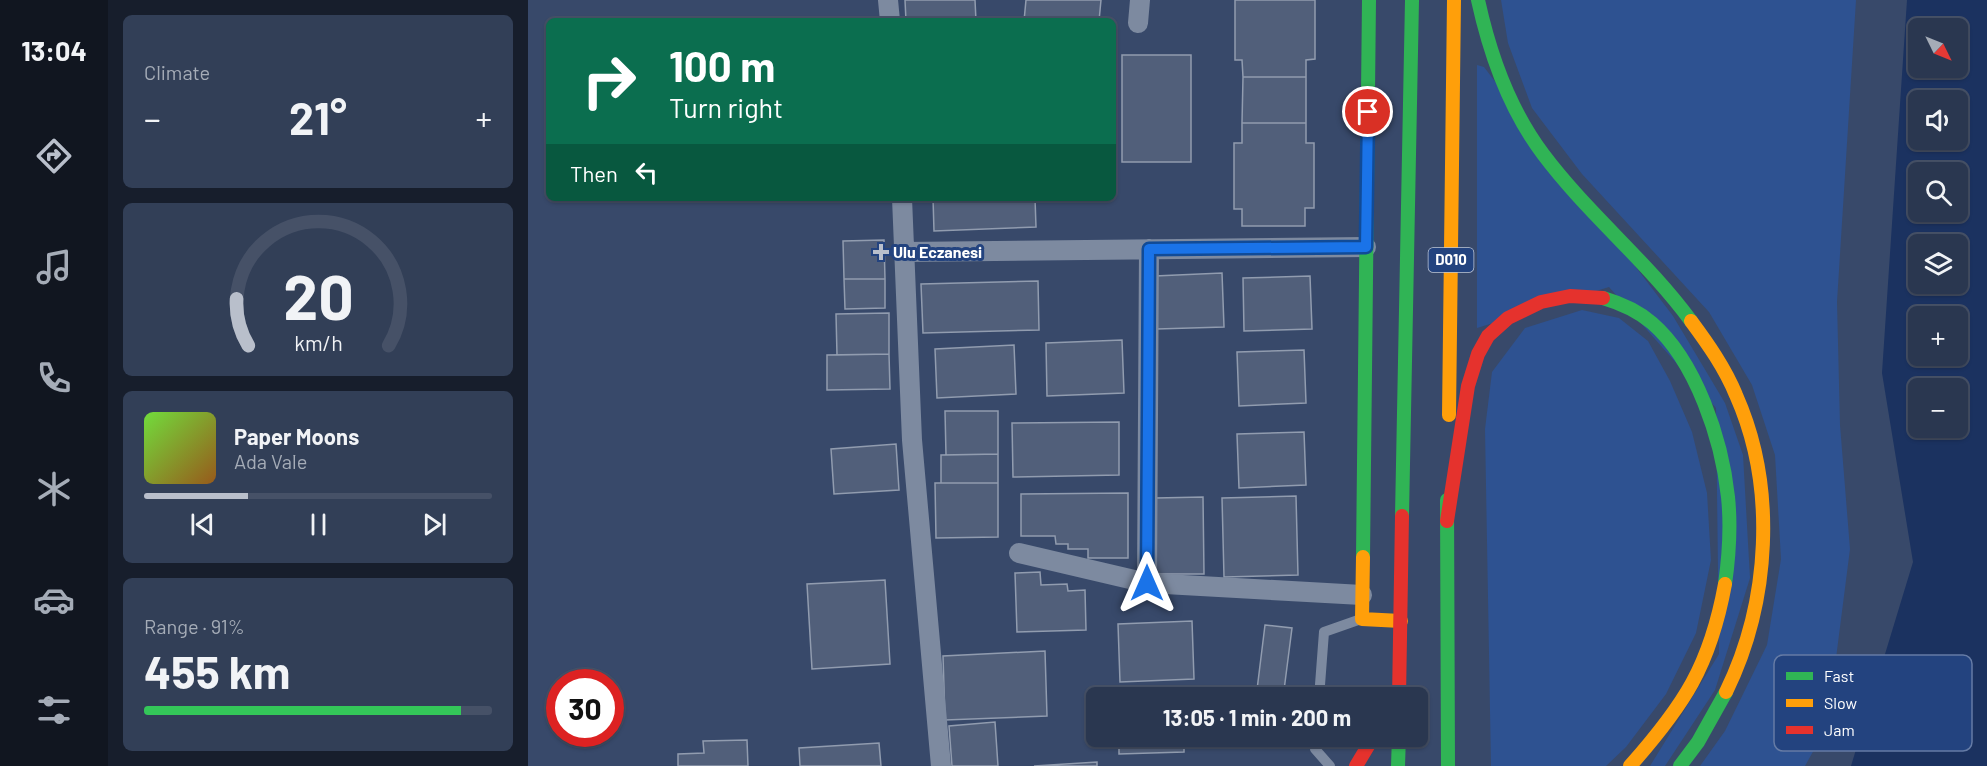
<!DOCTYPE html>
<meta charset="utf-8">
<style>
body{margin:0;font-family:Barlow,sans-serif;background:#323f57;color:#f1f3f6;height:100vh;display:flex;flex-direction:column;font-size:22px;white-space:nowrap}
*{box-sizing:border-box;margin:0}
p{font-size:20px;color:#a5acb7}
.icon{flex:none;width:33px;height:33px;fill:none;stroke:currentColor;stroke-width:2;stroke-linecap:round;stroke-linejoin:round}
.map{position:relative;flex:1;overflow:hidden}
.side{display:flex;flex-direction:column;gap:15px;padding:15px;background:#171e2c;width:420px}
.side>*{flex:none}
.banner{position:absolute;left:18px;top:18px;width:570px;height:183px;border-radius:9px;box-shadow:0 2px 4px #0004,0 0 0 2px #465167;background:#0b6e4f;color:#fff;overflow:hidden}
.needle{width:39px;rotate:133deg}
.buttons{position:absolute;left:1380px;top:18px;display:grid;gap:12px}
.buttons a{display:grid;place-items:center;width:60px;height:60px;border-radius:9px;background:#2a3750;box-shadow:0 2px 4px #0004,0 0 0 2px #465167;font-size:30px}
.speed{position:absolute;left:18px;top:669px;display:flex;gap:12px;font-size:30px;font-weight:700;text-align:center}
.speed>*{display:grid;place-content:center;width:78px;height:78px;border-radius:50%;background:#2a3750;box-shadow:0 2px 4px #0004,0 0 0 2px #465167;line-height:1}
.speed .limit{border:9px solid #d22;background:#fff;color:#111}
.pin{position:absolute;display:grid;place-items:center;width:51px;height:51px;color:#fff;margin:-26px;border:3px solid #fff;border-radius:50%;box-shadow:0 2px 6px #0007}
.me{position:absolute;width:66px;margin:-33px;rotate:0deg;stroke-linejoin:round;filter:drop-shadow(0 0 4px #0008)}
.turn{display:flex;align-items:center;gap:21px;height:126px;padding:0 24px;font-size:27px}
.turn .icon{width:78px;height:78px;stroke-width:2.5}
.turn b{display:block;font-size:42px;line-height:51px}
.then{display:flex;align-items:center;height:57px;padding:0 24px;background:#0003;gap:12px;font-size:22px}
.big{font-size:45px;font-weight:700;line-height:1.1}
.side .card{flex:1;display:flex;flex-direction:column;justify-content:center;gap:9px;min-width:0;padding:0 21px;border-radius:9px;background:#323f57}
.side .dial{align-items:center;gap:0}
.dial svg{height:156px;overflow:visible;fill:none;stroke:#465167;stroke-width:7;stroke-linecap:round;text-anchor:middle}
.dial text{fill:#f1f3f6;stroke:none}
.song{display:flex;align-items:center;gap:18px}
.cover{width:72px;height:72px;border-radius:9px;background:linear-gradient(135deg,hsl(100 70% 55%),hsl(30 70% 35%))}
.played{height:6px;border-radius:3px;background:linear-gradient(90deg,#b9bfcb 30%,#465167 30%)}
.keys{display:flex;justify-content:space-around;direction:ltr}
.heat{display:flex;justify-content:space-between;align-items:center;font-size:33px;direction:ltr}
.charge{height:9px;border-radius:4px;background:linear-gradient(90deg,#34c759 91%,#465167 0)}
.trip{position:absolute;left:558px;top:687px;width:342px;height:60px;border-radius:9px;background:#2a3750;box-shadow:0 2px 4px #0004,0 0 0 2px #465167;font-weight:700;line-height:60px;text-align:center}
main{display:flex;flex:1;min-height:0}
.menu{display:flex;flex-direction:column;width:108px;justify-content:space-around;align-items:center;background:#111620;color:#a5acb7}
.menu .icon{width:42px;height:42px}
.menu .current{color:#b9bfcb}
.menu b{font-size:27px;color:#f1f3f6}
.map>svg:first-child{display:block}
.green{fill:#2e5291}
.water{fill:#1b3260;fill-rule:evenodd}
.building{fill:#515f7a;stroke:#919caf;stroke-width:1.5}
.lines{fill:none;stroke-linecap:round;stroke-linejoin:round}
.lane{stroke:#7d8aa0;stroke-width:10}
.street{stroke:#7d8aa0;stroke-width:20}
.fast{stroke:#30b455;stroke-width:14}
.slow{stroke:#ff9f0a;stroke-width:14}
.jam{stroke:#e5322d;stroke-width:14}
.route-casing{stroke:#114b97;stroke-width:15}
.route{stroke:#1a73e8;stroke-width:10}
.poi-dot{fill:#b9bfcb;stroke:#23437f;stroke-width:2}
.labels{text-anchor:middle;stroke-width:6;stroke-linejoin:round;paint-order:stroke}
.shield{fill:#23437f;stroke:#bdc7d9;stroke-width:1.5}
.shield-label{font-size:15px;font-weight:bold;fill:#fff}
.poi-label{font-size:16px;font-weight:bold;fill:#fff;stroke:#23437f;text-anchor:start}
.key{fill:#23437f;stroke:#657ba5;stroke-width:1.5}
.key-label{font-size:16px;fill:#fff}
</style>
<main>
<nav class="menu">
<b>13:04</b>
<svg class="icon current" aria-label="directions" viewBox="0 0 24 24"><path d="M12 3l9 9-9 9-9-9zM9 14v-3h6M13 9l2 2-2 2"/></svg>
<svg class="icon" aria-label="music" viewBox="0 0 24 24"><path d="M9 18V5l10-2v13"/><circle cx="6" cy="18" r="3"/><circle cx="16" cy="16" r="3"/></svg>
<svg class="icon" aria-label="phone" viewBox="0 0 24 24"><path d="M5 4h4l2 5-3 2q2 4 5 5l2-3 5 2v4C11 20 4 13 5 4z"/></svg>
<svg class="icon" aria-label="climate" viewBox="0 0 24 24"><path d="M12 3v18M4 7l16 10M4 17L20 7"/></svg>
<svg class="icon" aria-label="car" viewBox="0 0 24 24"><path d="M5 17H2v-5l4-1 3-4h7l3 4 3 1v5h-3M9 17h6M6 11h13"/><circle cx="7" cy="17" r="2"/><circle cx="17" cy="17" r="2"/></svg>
<svg class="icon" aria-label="filters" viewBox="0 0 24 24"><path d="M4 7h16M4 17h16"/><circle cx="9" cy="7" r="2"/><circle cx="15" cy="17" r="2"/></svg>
</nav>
<section class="side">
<div class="card"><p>Climate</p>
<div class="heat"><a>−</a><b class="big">21°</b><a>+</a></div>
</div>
<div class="card dial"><svg viewBox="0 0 100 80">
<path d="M14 69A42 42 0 1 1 86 69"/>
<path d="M14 69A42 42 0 0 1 8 45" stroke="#b9bfcb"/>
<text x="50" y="56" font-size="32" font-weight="700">20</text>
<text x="50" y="72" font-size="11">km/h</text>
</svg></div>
<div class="card">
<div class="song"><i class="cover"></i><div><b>Paper Moons</b><p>Ada Vale</p></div></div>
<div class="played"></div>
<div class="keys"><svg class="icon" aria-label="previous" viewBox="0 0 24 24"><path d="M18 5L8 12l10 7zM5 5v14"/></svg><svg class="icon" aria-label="pause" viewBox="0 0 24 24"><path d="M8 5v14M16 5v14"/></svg><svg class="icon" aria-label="next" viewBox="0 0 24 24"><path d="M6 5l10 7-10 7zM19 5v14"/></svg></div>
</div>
<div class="card"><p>Range · 91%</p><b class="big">455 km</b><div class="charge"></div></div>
</section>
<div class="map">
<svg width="1459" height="766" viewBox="0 0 1459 766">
<rect width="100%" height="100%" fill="#38496a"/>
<!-- green -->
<path class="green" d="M973 0H1328L1309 302 1312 425 1322 549 1307 666 1287 748 1277 766H1172L1197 731 1239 645 1253 559 1247 455 1224 385 1181 312 1054 174 1004 108 980 43Z
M949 65 956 67 1145 316 1197 403 1215 455 1222 578 1187 690 1137 766H1122L1191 654 1188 408 1081 287 949 328Z
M1054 310 1091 318 1120 341 1142 381 1164 432 1179 493 1183 560 1168 633 1138 694 1098 747 1078 766H963L957 429 964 372 997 328Z"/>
<!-- water -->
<path class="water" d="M1379 0H1459V766H1323L1385 562 1354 373ZM1390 28H1430V68H1390ZM1430 100V140H1390V100ZM1430 172V212H1390V172ZM1390 244H1430V284H1390ZM1390 316H1430V356H1390ZM1390 388H1430V428H1390Z"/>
<!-- building -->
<path class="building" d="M377 0H447L448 21H378Z
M498 0H573L571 21H496Z
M707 0H787V59L778 60V77H715L714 60H707Z
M594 55H663V162H594Z
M715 77H778V123H714Z
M714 123H778V143H786V208H777V226H714V209H706V143H714Z
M405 198H507L508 227 406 231Z
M356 240 357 279H316L315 241Z
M694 273 696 327 629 329 627 276Z
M782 276 784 329 716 331 715 278Z
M316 279H357V308L317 309Z
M510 281 511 330 395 333 393 284Z
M361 313V354L309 355 308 314Z
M594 340 596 393 519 396 518 343Z
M486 345 488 394 409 398 407 349Z
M776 350 778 403 711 406 709 352Z
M361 354 362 389 299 390V355Z
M417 411H470V454L418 455Z
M591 422V475L485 477 484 423Z
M776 432 778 485 711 488 709 434Z
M368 444 371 490 306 494 303 449Z
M470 454V483H413V455Z
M407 483H470V537L408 538Z
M600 493V558H560V549H540V544H528L527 536H493V494Z
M768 496 770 575 696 577 694 498Z
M675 497 676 574H628V498Z
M512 572 513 585 539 584 540 591 557 590 558 630 489 632 487 573Z
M357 580 362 664 284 669 279 584Z
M664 621 666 679 592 682 590 624Z
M737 625 764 628 755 698H728Z
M517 651 519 716 417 720 415 656Z
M467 722 470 766H424L421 726Z
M591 736H656V752L591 754Z
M219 740 220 766H150V754L176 753 175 741Z
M351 743 353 766H272L271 748Z
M569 762V766H506Z"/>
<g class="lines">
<!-- lane -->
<path class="lane" d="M791 698 796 632 833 619
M788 736 787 749 802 766"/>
<!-- street -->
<path class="street" d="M360 0 362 21
M610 23 612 0
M374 198 384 440 413 766
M621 249 619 583 834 595
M376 252 838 247
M491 553 619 583"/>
<!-- fast -->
<path class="fast" d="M950 0C962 55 981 109 1015 154 1060 214 1119 261 1163 321
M1075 298C1092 303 1110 311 1124 323 1168 361 1194 440 1200 497 1203 526 1201 556 1197 584
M919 500 920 766
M874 516 884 0
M835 557 841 0
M870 766 871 736
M1152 766 1170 742 1198 692"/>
<!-- slow -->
<path class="slow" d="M1163 321C1180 344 1197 368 1208 395 1249 487 1242 602 1198 692
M921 415 926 0
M835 557 834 619 873 621
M1102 766C1156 705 1182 666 1197 584"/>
<!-- jam -->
<path class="jam" d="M919 521 940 386 950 354 960 336 980 318 1013 302 1042 296 1075 298
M871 698 874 516
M828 766 846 736"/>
</g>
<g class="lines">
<!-- route casing -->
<g class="route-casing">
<path id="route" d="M619 583 621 249 838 247 840 112"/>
</g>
<!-- route -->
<use href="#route" class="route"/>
</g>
<!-- markers -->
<path class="poi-dot" d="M350 243h6v6h6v6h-6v6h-6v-6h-6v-6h6z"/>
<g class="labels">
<!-- shield labels -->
<rect class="shield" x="900.5" y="248" width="45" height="24" rx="4.5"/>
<g class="shield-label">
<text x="923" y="265">D010</text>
</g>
<!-- poi labels -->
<g class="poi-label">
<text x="365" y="258">Ulu Eczanesi</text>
</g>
</g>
<!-- legend -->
<rect x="1246" y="655" width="198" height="96" rx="9" class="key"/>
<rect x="1258" y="672" width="27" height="8" fill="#30b455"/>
<rect x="1258" y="699" width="27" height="8" fill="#ff9f0a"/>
<rect x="1258" y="726" width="27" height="8" fill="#e5322d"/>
<g class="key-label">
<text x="1296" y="682">Fast</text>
<text x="1296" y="709">Slow</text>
<text x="1296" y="736">Jam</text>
</g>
</svg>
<div class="buttons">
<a><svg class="needle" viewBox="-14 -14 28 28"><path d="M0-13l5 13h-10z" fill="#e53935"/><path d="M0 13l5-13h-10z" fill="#a5acb7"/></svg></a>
<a><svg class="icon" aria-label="sound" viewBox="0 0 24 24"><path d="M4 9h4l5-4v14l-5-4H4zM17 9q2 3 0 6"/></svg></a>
<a><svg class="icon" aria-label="search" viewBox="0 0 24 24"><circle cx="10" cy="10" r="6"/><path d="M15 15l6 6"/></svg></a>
<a><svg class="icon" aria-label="layers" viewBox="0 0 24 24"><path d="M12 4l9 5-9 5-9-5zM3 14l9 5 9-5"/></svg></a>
<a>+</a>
<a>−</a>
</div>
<div class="speed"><div class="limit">30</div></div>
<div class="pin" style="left:840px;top:112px;background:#d93025"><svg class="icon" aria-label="arrive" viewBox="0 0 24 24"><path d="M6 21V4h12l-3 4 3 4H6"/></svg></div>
<svg class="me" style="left:619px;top:583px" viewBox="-20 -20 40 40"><path d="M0-17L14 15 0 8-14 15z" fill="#1a73e8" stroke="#fff" stroke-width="4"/></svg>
<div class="trip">13:05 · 1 min · 200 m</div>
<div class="banner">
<div class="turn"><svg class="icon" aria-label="right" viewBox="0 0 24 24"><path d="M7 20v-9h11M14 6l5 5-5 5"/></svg><div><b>100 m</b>Turn right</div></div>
<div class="then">Then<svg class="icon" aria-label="left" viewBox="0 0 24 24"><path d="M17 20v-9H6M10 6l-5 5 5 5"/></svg></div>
</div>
</div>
</main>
